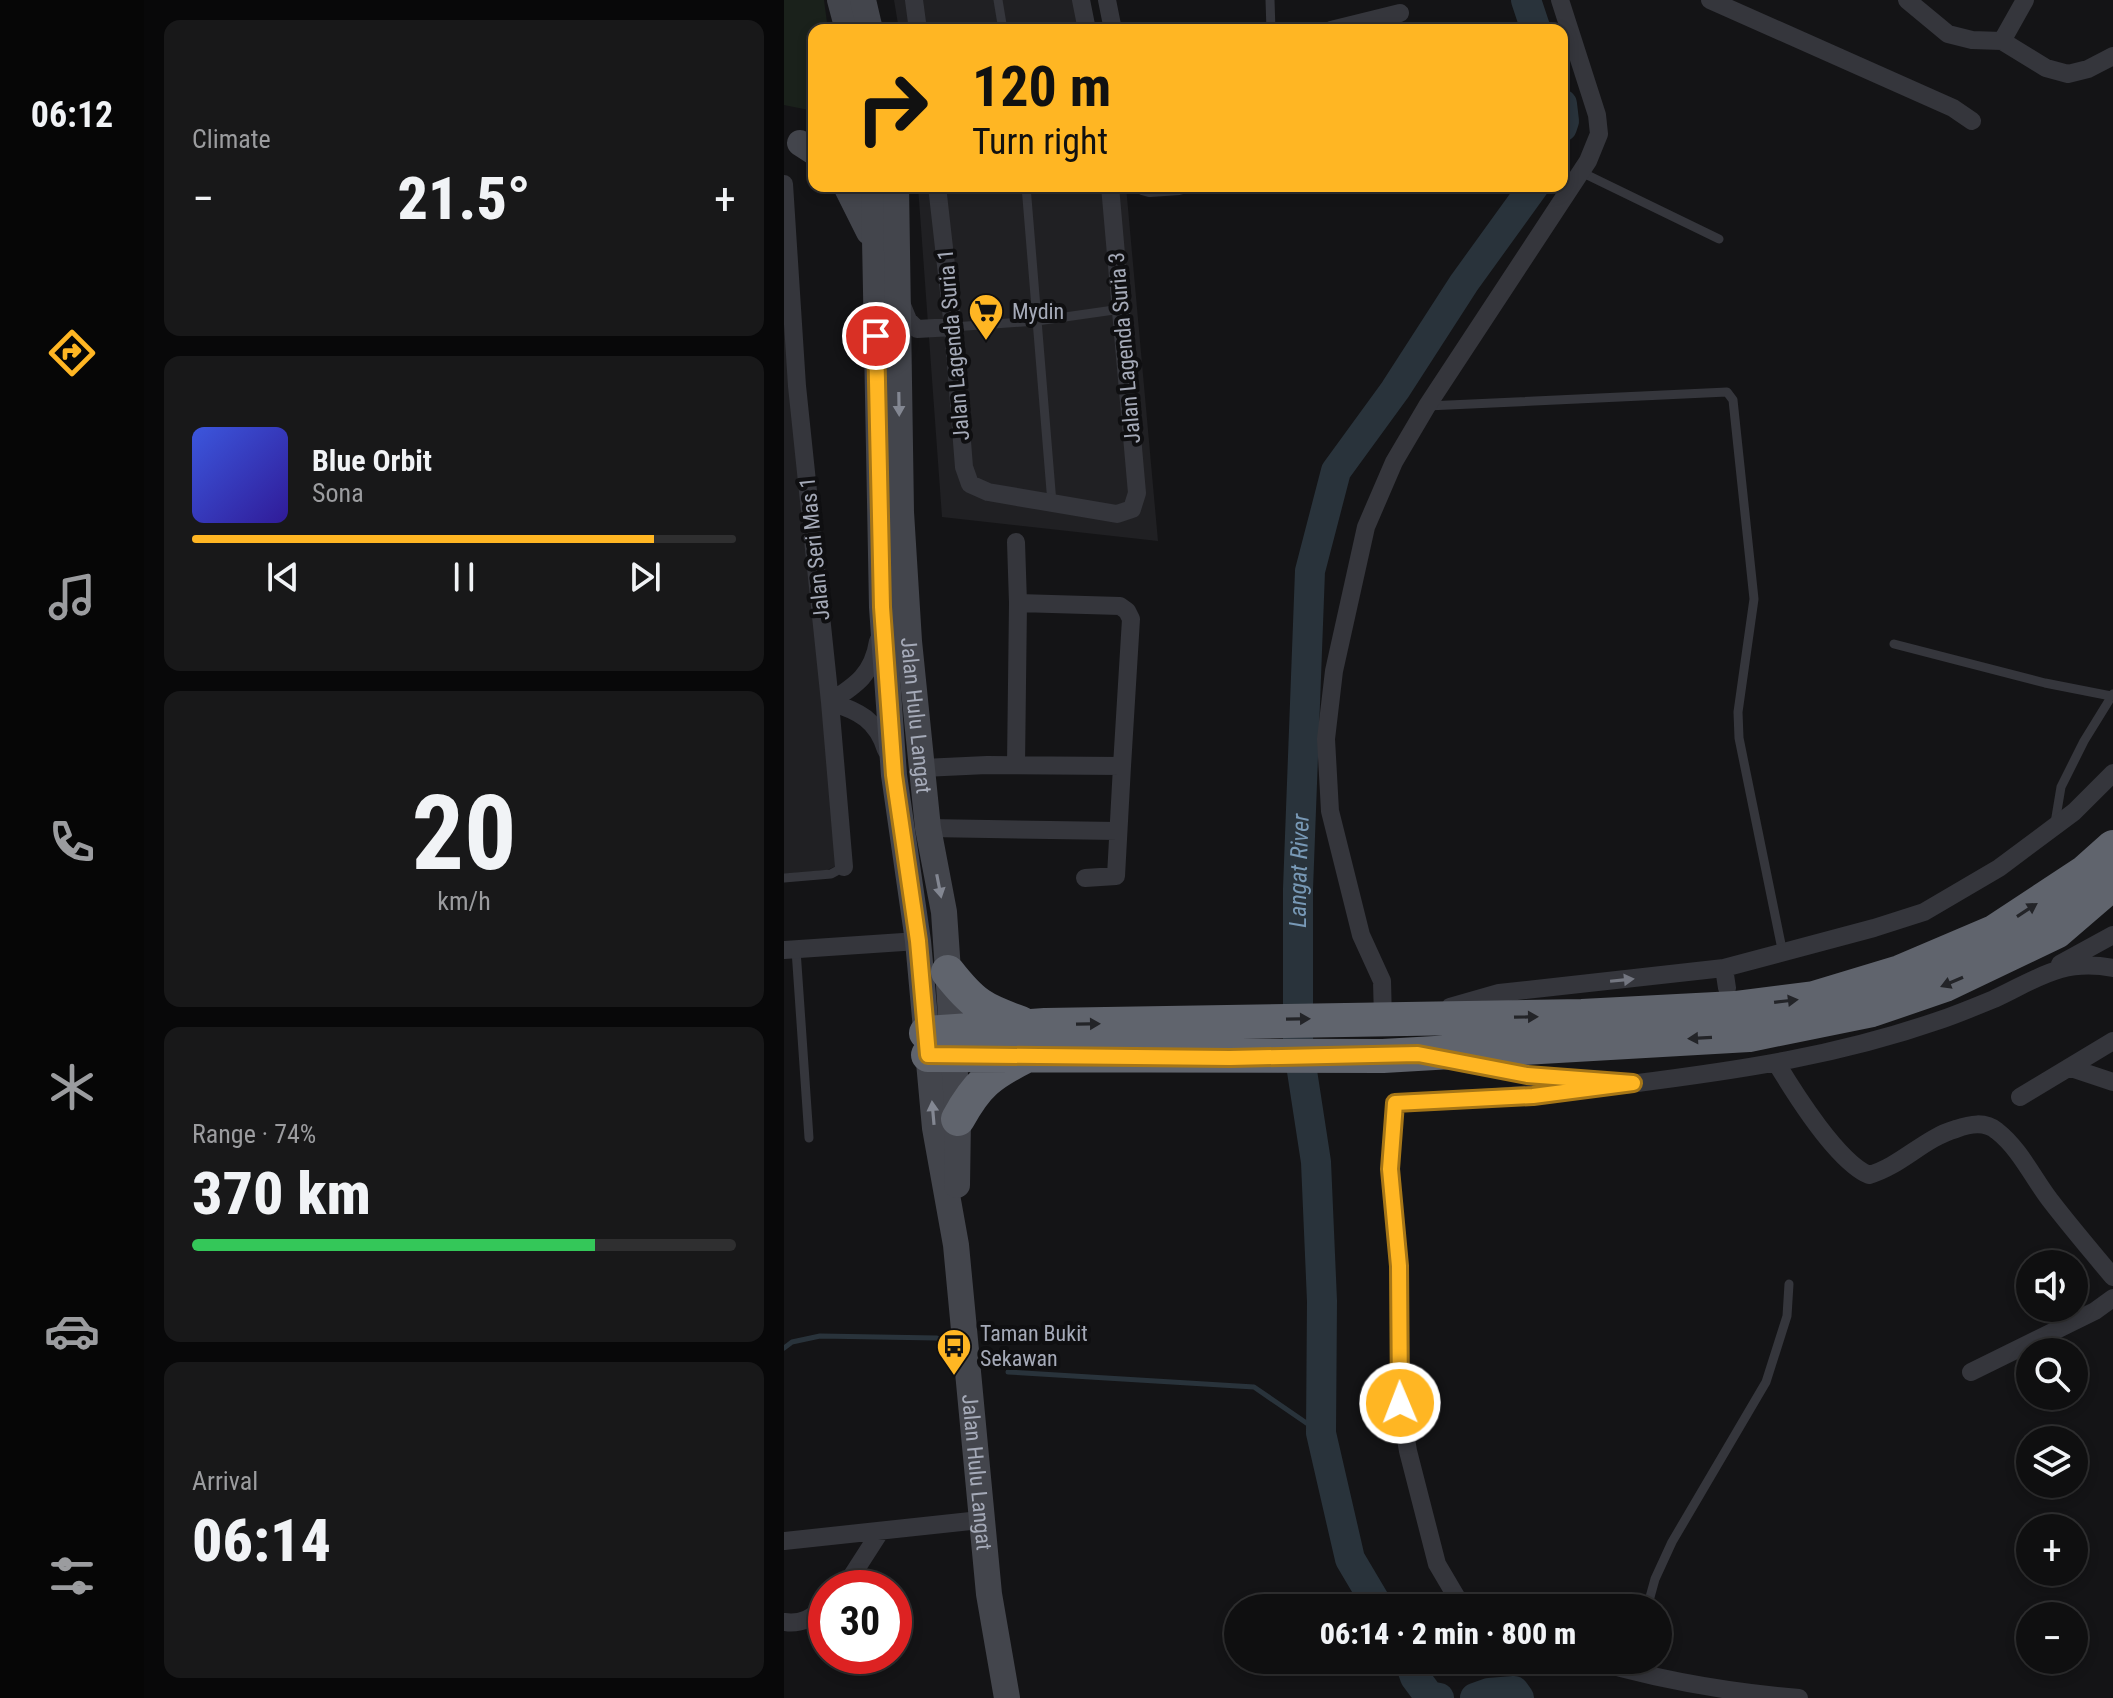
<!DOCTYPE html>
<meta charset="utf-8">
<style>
body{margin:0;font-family:"Roboto Condensed",sans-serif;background:#181819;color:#f1f3f6;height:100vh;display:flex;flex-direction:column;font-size:30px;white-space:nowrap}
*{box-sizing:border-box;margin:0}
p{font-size:26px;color:#9b9c9f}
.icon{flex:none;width:44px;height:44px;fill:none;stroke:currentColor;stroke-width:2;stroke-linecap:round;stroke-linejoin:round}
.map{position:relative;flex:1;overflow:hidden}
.details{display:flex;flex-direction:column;gap:20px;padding:20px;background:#080809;width:640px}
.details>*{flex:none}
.top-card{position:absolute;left:24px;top:24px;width:760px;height:168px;border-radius:16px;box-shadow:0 4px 12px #0003,0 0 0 2px #2f2f30;background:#ffb623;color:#111;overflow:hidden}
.fabs{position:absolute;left:1232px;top:1250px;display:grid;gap:16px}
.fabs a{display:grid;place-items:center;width:72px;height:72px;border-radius:50%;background:#0f0f10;box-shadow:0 4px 12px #0003,0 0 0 2px #2f2f30;font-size:40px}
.speed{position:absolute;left:24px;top:1570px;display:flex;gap:16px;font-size:40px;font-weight:700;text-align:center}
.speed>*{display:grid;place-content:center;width:104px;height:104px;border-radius:50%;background:#0f0f10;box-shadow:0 4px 12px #0003,0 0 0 2px #2f2f30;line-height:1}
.speed .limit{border:12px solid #d22;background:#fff;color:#111}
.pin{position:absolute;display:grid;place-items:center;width:68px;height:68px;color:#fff;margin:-34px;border:4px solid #fff;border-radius:50%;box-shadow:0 2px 8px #0007}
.me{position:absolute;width:88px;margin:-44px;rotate:359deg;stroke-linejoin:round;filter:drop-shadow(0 0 6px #0008)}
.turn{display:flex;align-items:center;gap:28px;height:168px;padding:0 32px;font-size:36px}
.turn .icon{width:104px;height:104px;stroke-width:2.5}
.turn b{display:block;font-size:56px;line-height:68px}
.big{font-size:60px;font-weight:800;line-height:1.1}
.details .tile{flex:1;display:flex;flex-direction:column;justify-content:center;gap:12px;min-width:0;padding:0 28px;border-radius:16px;background:#181819}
.details .dial{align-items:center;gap:0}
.dial b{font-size:104px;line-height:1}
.song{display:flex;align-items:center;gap:24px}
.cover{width:96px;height:96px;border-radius:12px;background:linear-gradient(135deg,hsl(230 70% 55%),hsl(250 70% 35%))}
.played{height:8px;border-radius:4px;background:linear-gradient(90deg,#ffb623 85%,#2f2f30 85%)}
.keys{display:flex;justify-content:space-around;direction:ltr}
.heat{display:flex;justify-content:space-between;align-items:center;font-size:44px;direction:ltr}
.charge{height:12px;border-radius:6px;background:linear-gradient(90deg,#34c759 74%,#2f2f30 0)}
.trip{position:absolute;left:440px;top:1594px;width:448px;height:80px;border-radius:40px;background:#0f0f10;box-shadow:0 4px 12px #0003,0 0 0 2px #2f2f30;font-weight:800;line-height:80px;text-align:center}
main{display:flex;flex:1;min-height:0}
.dock{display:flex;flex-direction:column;width:144px;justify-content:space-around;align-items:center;background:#060606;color:#9b9c9f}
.dock .icon{width:56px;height:56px}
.dock .selected{color:#ffb623}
.dock b{font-size:36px;color:#f1f3f6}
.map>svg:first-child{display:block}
.built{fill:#202023}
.green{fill:#1a211b}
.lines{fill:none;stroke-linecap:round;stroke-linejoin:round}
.stream{stroke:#29333b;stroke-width:5}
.river{stroke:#29333b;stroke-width:30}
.lane{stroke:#35363c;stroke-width:9}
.street{stroke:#35363c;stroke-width:18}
.secondary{stroke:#43454c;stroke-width:26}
.highway{stroke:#60646d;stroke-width:34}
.oneway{fill:#838792}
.oneway2{fill:#232428}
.oneway3{fill:#737680}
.route-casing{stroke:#a67617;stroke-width:20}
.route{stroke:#ffb623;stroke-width:14}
.labels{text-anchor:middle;stroke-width:8;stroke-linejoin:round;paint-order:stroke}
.poi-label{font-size:22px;fill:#a5aab8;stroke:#0f0f11;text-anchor:start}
.street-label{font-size:22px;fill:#a5aab8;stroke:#0f0f11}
.water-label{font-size:24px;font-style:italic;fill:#7899b6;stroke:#0f0f11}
</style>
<main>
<nav class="dock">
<b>06:12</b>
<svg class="icon selected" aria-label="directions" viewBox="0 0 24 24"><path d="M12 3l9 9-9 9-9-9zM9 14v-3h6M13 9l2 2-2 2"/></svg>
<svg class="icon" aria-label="music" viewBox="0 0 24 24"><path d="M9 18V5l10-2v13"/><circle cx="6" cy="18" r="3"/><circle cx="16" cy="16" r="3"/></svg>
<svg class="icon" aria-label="phone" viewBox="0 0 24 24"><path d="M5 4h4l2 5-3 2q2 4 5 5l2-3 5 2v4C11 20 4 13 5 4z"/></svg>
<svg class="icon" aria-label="climate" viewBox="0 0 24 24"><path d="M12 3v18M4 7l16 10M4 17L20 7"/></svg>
<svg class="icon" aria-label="car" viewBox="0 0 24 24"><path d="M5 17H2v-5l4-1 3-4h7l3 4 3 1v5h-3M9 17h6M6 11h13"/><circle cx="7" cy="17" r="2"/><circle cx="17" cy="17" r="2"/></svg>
<svg class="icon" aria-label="filters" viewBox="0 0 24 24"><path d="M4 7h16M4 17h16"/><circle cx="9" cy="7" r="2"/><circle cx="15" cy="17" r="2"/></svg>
</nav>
<section class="details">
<div class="tile"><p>Climate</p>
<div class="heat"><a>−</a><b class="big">21.5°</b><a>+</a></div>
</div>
<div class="tile">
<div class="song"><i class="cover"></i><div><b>Blue Orbit</b><p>Sona</p></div></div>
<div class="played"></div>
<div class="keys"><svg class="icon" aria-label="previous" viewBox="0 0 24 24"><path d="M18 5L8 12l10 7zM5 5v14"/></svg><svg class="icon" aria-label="pause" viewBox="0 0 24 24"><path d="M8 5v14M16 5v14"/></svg><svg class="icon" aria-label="next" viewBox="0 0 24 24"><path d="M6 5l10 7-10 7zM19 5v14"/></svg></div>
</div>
<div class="tile dial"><b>20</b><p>km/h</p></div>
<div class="tile"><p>Range · 74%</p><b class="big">370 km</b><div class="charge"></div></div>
<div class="tile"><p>Arrival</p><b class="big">06:14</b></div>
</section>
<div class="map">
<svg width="1329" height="1698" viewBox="0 0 1329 1698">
<rect width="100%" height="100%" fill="#141416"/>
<!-- built -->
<path class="built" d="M110 0H304L310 30H115Z
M134 186H342L374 541 158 517Z
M0 266 55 865 43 870 0 874Z"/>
<!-- green -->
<path class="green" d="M0 0H40L44 30H30V111L0 105Z"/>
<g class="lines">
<!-- stream -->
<path class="stream" d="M0 1348 8 1342 36 1336 153 1338
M224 1372 470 1387 537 1433"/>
<!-- river -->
<g class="river">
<path d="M742 0 752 30"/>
<path d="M778 104 780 121 778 127"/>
<path id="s1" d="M595 1608 566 1559 537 1433 538 1301 532 1162 514 1045V889L526 571 552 471 611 390 680 283 750 186"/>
<path d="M625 1660 631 1677 645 1696 655 1698"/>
<path d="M691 1698 705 1693 730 1691 735 1698"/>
</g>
<!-- lane -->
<path class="lane" d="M214 0 219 30
M486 0 487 30
M797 172 935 239
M242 186 268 503
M169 327 253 321 337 309
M643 406 943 392 949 400 970 599 954 712 955 738 999 954
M1110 644 1261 683 1327 696
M1271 823 1277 787 1300 741 1329 694
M0 878 47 874 60 867
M12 950 25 1138
M863 1608 871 1579 888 1542 982 1382 1003 1316 1005 1284"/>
<!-- street -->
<path class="street" d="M130 0 134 30
M297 0 303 30
M323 0 329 30
M926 0 1169 108 1188 121
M1123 0 1164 34 1188 40 1218 41 1262 68 1284 74 1304 69 1329 56
M547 30 616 13
M1218 41 1241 0
M0 184 13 386 46 702 60 867
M153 186 169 327 180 467 186 484 204 492 333 514 348 509 353 493 326 186
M359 186 366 188 395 186
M117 303 124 320 133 329 169 327
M232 542 234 603
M46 702C72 685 89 674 94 641
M46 702C75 711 93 720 102 750
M139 768 203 765 338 766 347 619 343 611 336 606 234 603 232 765
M144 828 334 831
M301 878 332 876 338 766
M0 950 134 941
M1276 964 1329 935
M940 968 943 988
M666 1007 715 993 940 968 1090 928 1140 912 1215 868 1290 812 1329 773
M599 1019 598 981 577 935 546 811 542 739 550 671 582 527 610 462 643 406 804 161 815 134 813 115 776 0
M681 1063 743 1075 810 1080
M993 1064C1011 1094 1054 1162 1085 1175 1117 1166 1140 1138 1172 1129 1186 1124 1201 1121 1213 1131 1236 1149 1249 1178 1266 1200 1286 1226 1308 1252 1329 1277
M1287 1068 1329 1082
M1236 1097 1329 1041
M1187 1372 1311 1311 1329 1298
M0 1541 196 1520
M60 1588 96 1532
M684 1608 673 1598 653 1564 624 1451 616 1403 615 1266 606 1169 611 1103C690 1100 767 1093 846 1084 956 1070 1053 1056 1159 1019 1176 1013 1193 1006 1210 999 1253 979 1278 958 1329 968
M0 1622C18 1625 28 1617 42 1606
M808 1660C874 1680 946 1692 1015 1698"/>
<!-- secondary -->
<g class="secondary">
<path d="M56 0 64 30"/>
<path d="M79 0 86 30"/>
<path d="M16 143 30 152"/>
<path d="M62 186 85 232"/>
<path id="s2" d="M90 186 98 607 110 775 134 941 151 1128 172 1245 205 1594 223 1698"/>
<path id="s3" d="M112 186 117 512 125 641 144 828 160 912 174 1119 173 1185"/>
</g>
<!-- highway -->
<path class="highway" d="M164 972C189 1004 199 1010 237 1023
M142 1033 261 1025 798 1016 951 1008 1030 998 1116 972 1210 932 1301 872 1329 847
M144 1055 599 1056 965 1035 1088 1010 1161 985 1272 932 1329 883
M174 1119C193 1084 206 1074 242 1056"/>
</g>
<!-- one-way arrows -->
<defs><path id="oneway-solid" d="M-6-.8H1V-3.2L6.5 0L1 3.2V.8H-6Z" transform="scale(2)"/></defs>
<g class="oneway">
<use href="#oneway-solid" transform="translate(115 404) rotate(89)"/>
<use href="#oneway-solid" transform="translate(155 886) rotate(79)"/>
<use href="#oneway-solid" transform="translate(149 1113) rotate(-95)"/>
</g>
<g class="oneway2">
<use href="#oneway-solid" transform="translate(1243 910) rotate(-33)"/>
<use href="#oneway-solid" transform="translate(1168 982) rotate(157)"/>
<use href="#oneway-solid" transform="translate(1002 1001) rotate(-7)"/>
<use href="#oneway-solid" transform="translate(742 1017) rotate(-1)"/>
<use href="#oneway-solid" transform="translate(514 1019) rotate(-1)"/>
<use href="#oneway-solid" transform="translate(304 1024) rotate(-1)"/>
<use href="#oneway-solid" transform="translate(916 1038) rotate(177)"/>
</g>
<use class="oneway3" href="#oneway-solid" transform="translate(838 980) rotate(-6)"/>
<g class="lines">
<!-- route casing -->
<g class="route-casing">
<path id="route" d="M92 336 98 607 110 775 134 941 144 1055 446 1058 634 1054 743 1075 849 1083 749 1096 611 1103 606 1169 615 1266 616 1403"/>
</g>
<!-- route -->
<use href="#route" class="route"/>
</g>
<!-- icons -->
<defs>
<g id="supermarket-pin" transform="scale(1.8)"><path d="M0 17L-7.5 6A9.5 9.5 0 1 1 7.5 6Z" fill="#ffb623" stroke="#0f0f11"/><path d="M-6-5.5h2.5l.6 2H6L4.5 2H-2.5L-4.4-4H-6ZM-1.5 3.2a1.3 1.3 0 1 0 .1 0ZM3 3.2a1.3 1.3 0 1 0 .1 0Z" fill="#111"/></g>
<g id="bus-pin" transform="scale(1.8)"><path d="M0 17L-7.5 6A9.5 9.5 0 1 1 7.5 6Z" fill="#ffb623" stroke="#0f0f11"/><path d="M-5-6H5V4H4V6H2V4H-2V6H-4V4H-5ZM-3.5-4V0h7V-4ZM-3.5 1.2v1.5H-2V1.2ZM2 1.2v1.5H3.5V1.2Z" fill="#111"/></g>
</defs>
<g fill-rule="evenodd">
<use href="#supermarket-pin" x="202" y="311"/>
<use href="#bus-pin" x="170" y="1346"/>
</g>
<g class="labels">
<!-- poi labels -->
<g class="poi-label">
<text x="228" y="319">Mydin</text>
<text x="196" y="1341">Taman Bukit<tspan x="196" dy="25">Sekawan</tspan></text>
</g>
<!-- street labels -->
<g class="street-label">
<text transform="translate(169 345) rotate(-95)" y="8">Jalan Lagenda Suria 1</text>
<text transform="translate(340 348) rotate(-95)" y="8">Jalan Lagenda Suria 3</text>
<text transform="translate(30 549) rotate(-96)" y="8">Jalan Seri Mas 1</text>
<text dy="8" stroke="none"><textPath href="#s3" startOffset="530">Jalan Hulu Langat</textPath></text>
<text dy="8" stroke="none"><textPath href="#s2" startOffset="1292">Jalan Hulu Langat</textPath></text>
</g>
<!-- water labels -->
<g class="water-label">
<text dy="8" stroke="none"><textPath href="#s1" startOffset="750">Langat River</textPath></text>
</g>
</g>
</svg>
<div class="fabs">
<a><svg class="icon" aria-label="sound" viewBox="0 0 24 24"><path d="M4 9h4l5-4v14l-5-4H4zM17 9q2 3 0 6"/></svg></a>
<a><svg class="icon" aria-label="search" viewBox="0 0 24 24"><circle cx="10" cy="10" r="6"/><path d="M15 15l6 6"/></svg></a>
<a><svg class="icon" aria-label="layers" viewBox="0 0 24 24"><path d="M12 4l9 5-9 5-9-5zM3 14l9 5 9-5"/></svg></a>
<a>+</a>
<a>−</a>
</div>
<div class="speed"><div class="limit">30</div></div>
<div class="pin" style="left:92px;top:336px;background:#d93025"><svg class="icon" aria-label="arrive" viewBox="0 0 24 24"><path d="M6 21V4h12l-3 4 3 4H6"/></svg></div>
<svg class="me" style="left:616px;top:1403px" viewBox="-20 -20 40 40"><circle r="17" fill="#ffb623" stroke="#fff" stroke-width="3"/><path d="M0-11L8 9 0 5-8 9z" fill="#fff"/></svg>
<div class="trip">06:14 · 2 min · 800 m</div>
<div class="top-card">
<div class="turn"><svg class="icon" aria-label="right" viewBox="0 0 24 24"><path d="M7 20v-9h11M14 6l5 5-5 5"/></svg><div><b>120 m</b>Turn right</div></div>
</div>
</div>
</main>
